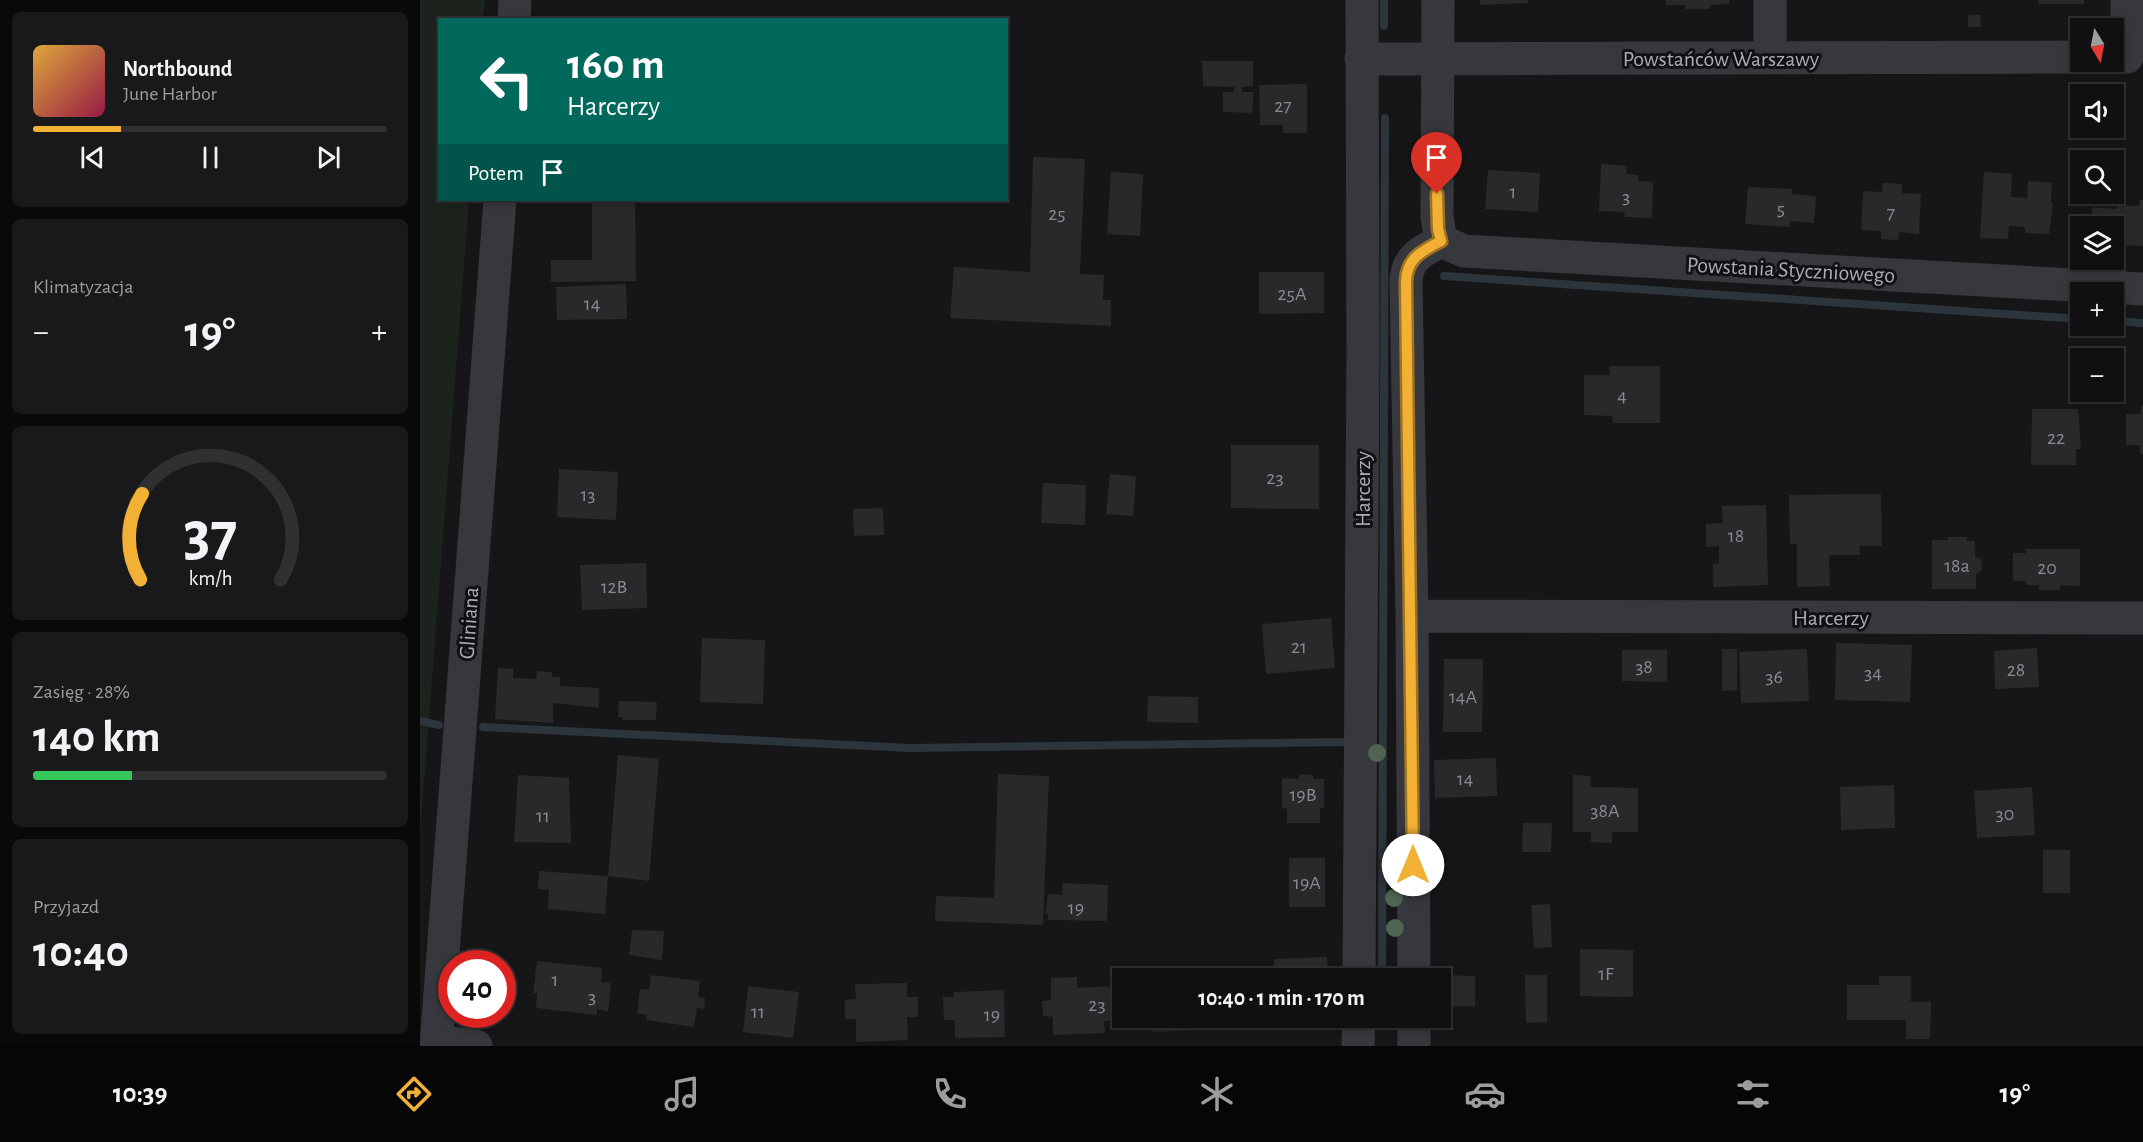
<!DOCTYPE html>
<html lang="pl">
<meta charset="utf-8">
<style>
body{margin:0;font-family:"Alegreya Sans",sans-serif;background:#19191b;color:#f1f3f6;height:100vh;display:flex;flex-direction:column;font-size:22px;white-space:nowrap}
*{box-sizing:border-box;margin:0}
p{font-size:20px;color:#9c9d9f}
.icon{flex:none;width:33px;height:33px;fill:none;stroke:currentColor;stroke-width:2;stroke-linecap:round;stroke-linejoin:round}
.map{position:relative;flex:1;overflow:hidden}
.sheet{display:flex;flex-direction:column;gap:12px;padding:12px;background:#09090a;width:420px}
.sheet>*{flex:none}
.hud{position:absolute;left:18px;top:18px;width:570px;height:183px;border-radius:0px;box-shadow:0 3px 9px #0003,0 0 0 2px #303032;background:#00695c;color:#fff;overflow:hidden}
.needle{width:39px;rotate:170deg}
.tools{position:absolute;left:1650px;top:18px;display:grid;gap:12px}
.tools a{display:grid;place-items:center;width:54px;height:54px;border-radius:0px;background:#101012;box-shadow:0 3px 9px #0003,0 0 0 2px #303032;font-size:30px}
.speed{position:absolute;left:18px;top:950px;display:flex;gap:12px;font-size:30px;font-weight:700;text-align:center}
.speed>*{display:grid;place-content:center;width:78px;height:78px;border-radius:50%;background:#101012;box-shadow:0 3px 9px #0003,0 0 0 2px #303032;line-height:1}
.speed .limit{border:9px solid #d22;background:#fff;color:#111}
.pin{position:absolute;display:grid;place-items:center;width:51px;height:51px;color:#fff;margin:-62px -26px;border-radius:50% 50% 50% 0;rotate:-45deg;box-shadow:0 0 6px #0007}
.pin .icon{rotate:45deg}
.me{position:absolute;width:66px;margin:-33px;rotate:0deg;stroke-linejoin:round;filter:drop-shadow(0 0 4px #0008)}
.turn{display:flex;align-items:center;gap:21px;height:126px;padding:0 30px;font-size:27px}
.turn .icon{width:78px;height:78px;stroke-width:2.5}
.turn b{display:block;font-size:42px;line-height:51px}
.then{display:flex;align-items:center;height:57px;padding:0 30px;background:#0003;gap:12px;font-size:22px}
.big{font-size:45px;font-weight:700;line-height:1.1}
.sheet .card{flex:1;display:flex;flex-direction:column;justify-content:center;gap:9px;min-width:0;padding:0 21px;border-radius:9px;background:#19191b}
.sheet .dial{align-items:center;gap:0}
.dial svg{height:156px;overflow:visible;fill:none;stroke:#303032;stroke-width:7;stroke-linecap:round;text-anchor:middle}
.dial text{fill:#f1f3f6;stroke:none}
.song{display:flex;align-items:center;gap:18px}
.cover{width:72px;height:72px;border-radius:9px;background:linear-gradient(135deg,hsl(40 70% 55%),hsl(340 70% 35%))}
.played{height:6px;border-radius:3px;background:linear-gradient(90deg,#f2b134 25%,#303032 25%)}
.keys{display:flex;justify-content:space-around;direction:ltr}
.heat{display:flex;justify-content:space-between;align-items:center;font-size:33px;direction:ltr}
.charge{height:9px;border-radius:4px;background:linear-gradient(90deg,#34c759 28%,#303032 0)}
.trip{position:absolute;left:692px;top:968px;width:339px;height:60px;border-radius:0px;background:#101012;box-shadow:0 3px 9px #0003,0 0 0 2px #303032;font-weight:700;line-height:60px;text-align:center}
.tab-bar{display:flex;height:96px;justify-content:space-around;align-items:center;background:#060607;color:#9c9d9f}
.tab-bar .icon{width:42px;height:42px}
.tab-bar .selected{color:#f2b134}
.tab-bar b{font-size:27px;color:#f1f3f6}
main{display:flex;flex:1;min-height:0}
.map>svg:first-child{display:block}
.green{fill:#1c231d}
.lines{fill:none;stroke-linecap:round;stroke-linejoin:round}
.stream{stroke:#2c353c;stroke-width:8}
.building{fill:#29292c}
.minor{stroke:#37383d;stroke-width:33}
.tree{fill:#506452}
.route-casing{stroke:#9d7322;stroke-width:15}
.route{stroke:#f2b134;stroke-width:10}
.labels{text-anchor:middle;stroke-width:6;stroke-linejoin:round;paint-order:stroke}
.number-label{font-size:20px;fill:#888b94}
.street-label{font-size:22px;fill:#a8adb8;stroke:#111113}
</style>
<main>
<section class="sheet">
<div class="card">
<div class="song"><i class="cover"></i><div><b>Northbound</b><p>June Harbor</p></div></div>
<div class="played"></div>
<div class="keys"><svg class="icon" aria-label="previous" viewBox="0 0 24 24"><path d="M18 5L8 12l10 7zM5 5v14"/></svg><svg class="icon" aria-label="pause" viewBox="0 0 24 24"><path d="M8 5v14M16 5v14"/></svg><svg class="icon" aria-label="next" viewBox="0 0 24 24"><path d="M6 5l10 7-10 7zM19 5v14"/></svg></div>
</div>
<div class="card"><p>Klimatyzacja</p>
<div class="heat"><a>−</a><b class="big">19°</b><a>+</a></div>
</div>
<div class="card dial"><svg viewBox="0 0 100 80">
<path d="M14 69A42 42 0 1 1 86 69"/>
<path d="M14 69A42 42 0 0 1 15 25" stroke="#f2b134"/>
<text x="50" y="56" font-size="32" font-weight="700">37</text>
<text x="50" y="72" font-size="11">km/h</text>
</svg></div>
<div class="card"><p>Zasięg · 28%</p><b class="big">140 km</b><div class="charge"></div></div>
<div class="card"><p>Przyjazd</p><b class="big">10:40</b></div>
</section>
<div class="map">
<svg width="1723" height="1046" viewBox="0 0 1723 1046">
<rect width="100%" height="100%" fill="#161618"/>
<!-- green -->
<path class="green" d="M0 0H65L63 19 20 20V200H49L0 835Z"/>
<g class="lines">
<!-- stream -->
<path class="stream" d="M964 0V26
M1024 276 1660 319
M1694 321 1723 323
M0 721 19 725
M63 727 490 748 925 742
M962 978 965 118"/>
</g>
<!-- building -->
<path class="building" d="M1060 0H1108V3L1060 5Z
M1246 0H1309V4L1290 5V9H1265L1266 5H1246Z
M1618 0H1664V4H1619Z
M1548 15H1560L1561 27H1548Z
M782 61H833V86L822 87V92H834L832 113 803 112V92H814V87L783 86Z
M887 84V133H863V125H840L839 85Z
M613 157 665 159 660 274 684 275 683 300H691V326L530 318 534 267 610 272Z
M1181 164 1207 166 1206 174 1219 175 1218 181 1233 182 1232 218 1204 217 1205 212 1179 211Z
M1068 170 1120 173 1118 212 1065 209Z
M691 172 723 174 720 236 687 234Z
M1564 172 1592 174 1591 197 1607 198 1608 181 1632 183 1631 203H1633L1629 234 1605 233V227L1589 226 1588 239 1560 238Z
M1463 183 1482 184V193L1501 194 1499 234 1479 232 1478 240 1461 239V231L1441 230 1443 191 1462 192Z
M1328 187 1372 189V194L1396 196 1394 223 1370 221V227L1325 224Z
M172 200H215L216 281 131 282V260H172Z
M1720 200H1723V246L1695 245 1694 226H1671L1672 207 1697 209V205L1719 206Z
M839 272H904V313L839 314Z
M206 284 207 319 137 320 136 287Z
M1189 366H1240V423H1193L1192 416 1164 415V375H1190Z
M1721 406H1723V454H1720V445H1706V414H1721Z
M1612 409H1658L1661 449H1656V465H1611Z
M811 445H899V509L811 508Z
M139 469 198 472 196 520 137 517Z
M690 474 716 476 713 516 686 514Z
M623 483 666 485 665 525 621 523Z
M1461 494 1462 546H1439L1440 555H1409L1410 586 1377 587V544H1370L1369 495Z
M1346 505 1348 585 1293 587V563L1299 564V546L1286 547V524L1303 523 1302 506Z
M463 508 464 535 434 536 433 509Z
M1528 537H1547V541H1555V557L1561 559 1562 570 1556 574V589H1512V540H1528Z
M1606 549H1660V586L1640 585V590H1619V585H1606V581H1593V553H1606Z
M226 563 227 608 162 610 160 565Z
M911 618 915 668 846 674 842 624Z
M282 638 345 640 343 704 280 702Z
M1416 643 1492 645 1490 702 1415 700Z
M1617 648 1619 687 1575 689 1574 651Z
M1302 649H1317V690L1302 691Z
M1387 649 1389 701 1321 703 1319 652Z
M1202 650H1247V682L1202 681Z
M1024 659H1063L1062 732H1023Z
M78 668 93 669V678L116 679 117 671 132 672V677H140V686L179 688V708L133 703V723L75 719Z
M728 696 778 697V723L727 722Z
M199 701 237 702 236 720H202L203 717H198Z
M198 755 239 759 229 881 188 876Z
M1076 758 1077 796 1015 798 1014 760Z
M578 774 629 776 623 925 515 921 516 896 574 898Z
M879 774 893 775V779H904V809L900 808V823H867V808L862 809V778L879 779Z
M98 775 149 778 151 843 94 842Z
M1153 775 1171 776 1170 787 1218 788V832H1192V843L1171 842V832H1153Z
M1474 785 1475 828 1421 830 1420 787Z
M1612 787 1615 835 1557 838 1554 791Z
M1103 823H1132L1131 852H1102Z
M1623 850H1650V893H1623Z
M869 858H905V907H869Z
M119 871 188 876 185 914 128 909 129 890 118 889Z
M643 883 688 885 687 921 628 920V914H625L628 894 642 895Z
M1130 904 1132 947 1114 948 1111 905Z
M212 930 244 931 242 960 209 955Z
M1160 949 1213 950V997L1160 996Z
M907 957 908 978H855L854 959Z
M117 961 182 968 181 982 191 983 188 1011 177 1009V1015L116 1008 117 993H113Z
M231 975 280 981 278 997 285 998 284 1009 277 1008 274 1027 226 1020 227 1015 217 1013 220 989 229 990Z
M1025 975 1055 976V1006H1024Z
M1105 975H1127V1022L1106 1023Z
M1459 976H1491V1002H1511L1510 1039H1486V1020H1427V985H1459Z
M657 977V988L695 986 697 1020 684 1021 685 1033 633 1035V1017L623 1016 622 1001 631 1000V978Z
M487 983V997H498V1017H487L488 1040 436 1042V1019H425V1000L436 999 435 984Z
M328 986 379 992 373 1038 323 1032Z
M584 990 585 1037 535 1038V1020H524L523 997H534V992Z
M732 1017H783L784 1030 733 1032Z
M831 1017H909V1027L832 1029Z"/>
<g class="lines">
<!-- minor -->
<path class="minor" d="M1018 0 1017 217 1021 241
M1350 0V58
M94 20 95 0
M1707 57V0
M941 59 1660 57
M1021 241 1044 251 1723 289
M992 616 1723 618
M939 978 943 351 942 0
M994 978 992 616 986 281C987 258 1002 251 1021 241
M994 1017V1046
M18 1041 56 1046
M16 1046 80 200
M938 1046 939 1017"/>
</g>
<!-- trees -->
<g class="tree">
<circle cx="957" cy="753" r="9"/>
<circle cx="972" cy="858" r="9"/>
<circle cx="974" cy="898" r="9"/>
<circle cx="975" cy="928" r="9"/>
</g>
<g class="lines">
<!-- route casing -->
<g class="route-casing">
<path id="route" d="M993 865 986 281C987 258 1002 251 1021 241L1018 229 1017 194"/>
</g>
<!-- route -->
<use href="#route" class="route"/>
</g>
<g class="labels">
<!-- number labels -->
<g class="number-label">
<text x="863" y="112">27</text>
<text x="1093" y="198">1</text>
<text x="1206" y="203">3</text>
<text x="1361" y="215">5</text>
<text x="1471" y="219">7</text>
<text x="637" y="220">25</text>
<text x="872" y="300">25A</text>
<text x="172" y="310">14</text>
<text x="1202" y="402">4</text>
<text x="1636" y="444">22</text>
<text x="855" y="484">23</text>
<text x="168" y="501">13</text>
<text x="1316" y="542">18</text>
<text x="1537" y="572">18a</text>
<text x="1627" y="574">20</text>
<text x="194" y="593">12B</text>
<text x="879" y="653">21</text>
<text x="1224" y="673">38</text>
<text x="1596" y="676">28</text>
<text x="1453" y="679">34</text>
<text x="1354" y="683">36</text>
<text x="1043" y="703">14A</text>
<text x="1045" y="785">14</text>
<text x="883" y="801">19B</text>
<text x="1185" y="817">38A</text>
<text x="1585" y="820">30</text>
<text x="123" y="822">11</text>
<text x="887" y="889">19A</text>
<text x="656" y="914">19</text>
<text x="1186" y="980">1F</text>
<text x="135" y="986">1</text>
<text x="172" y="1003">3</text>
<text x="677" y="1011">23</text>
<text x="338" y="1018">11</text>
<text x="572" y="1021">19</text>
</g>
<!-- street labels -->
<g class="street-label">
<text x="1301" y="66">Powstańców Warszawy</text>
<text transform="translate(1371 269) rotate(3)" y="8">Powstania Styczniowego</text>
<text transform="translate(942 489) rotate(-90)" y="8">Harcerzy</text>
<text x="1411" y="625">Harcerzy</text>
<text transform="translate(48 623) rotate(-86)" y="8">Gliniana</text>
</g>
</g>
</svg>
<div class="tools">
<a><svg class="needle" viewBox="-14 -14 28 28"><path d="M0-13l5 13h-10z" fill="#e53935"/><path d="M0 13l5-13h-10z" fill="#9c9d9f"/></svg></a>
<a><svg class="icon" aria-label="sound" viewBox="0 0 24 24"><path d="M4 9h4l5-4v14l-5-4H4zM17 9q2 3 0 6"/></svg></a>
<a><svg class="icon" aria-label="search" viewBox="0 0 24 24"><circle cx="10" cy="10" r="6"/><path d="M15 15l6 6"/></svg></a>
<a><svg class="icon" aria-label="layers" viewBox="0 0 24 24"><path d="M12 4l9 5-9 5-9-5zM3 14l9 5 9-5"/></svg></a>
<a>+</a>
<a>−</a>
</div>
<div class="speed"><div class="limit">40</div></div>
<div class="pin" style="left:1017px;top:194px;background:#d93025"><svg class="icon" aria-label="arrive" viewBox="0 0 24 24"><path d="M6 21V4h12l-3 4 3 4H6"/></svg></div>
<svg class="me" style="left:993px;top:865px" viewBox="-20 -20 40 40"><circle r="19" fill="#fff"/><path d="M0-13L10 11 0 6-10 11z" fill="#f2b134"/></svg>
<div class="trip">10:40 · 1 min · 170 m</div>
<div class="hud">
<div class="turn"><svg class="icon" aria-label="left" viewBox="0 0 24 24"><path d="M17 20v-9H6M10 6l-5 5 5 5"/></svg><div><b>160 m</b>Harcerzy</div></div>
<div class="then">Potem<svg class="icon" aria-label="arrive" viewBox="0 0 24 24"><path d="M6 21V4h12l-3 4 3 4H6"/></svg></div>
</div>
</div>
</main>
<nav class="tab-bar">
<b>10:39</b>
<svg class="icon selected" aria-label="directions" viewBox="0 0 24 24"><path d="M12 3l9 9-9 9-9-9zM9 14v-3h6M13 9l2 2-2 2"/></svg>
<svg class="icon" aria-label="music" viewBox="0 0 24 24"><path d="M9 18V5l10-2v13"/><circle cx="6" cy="18" r="3"/><circle cx="16" cy="16" r="3"/></svg>
<svg class="icon" aria-label="phone" viewBox="0 0 24 24"><path d="M5 4h4l2 5-3 2q2 4 5 5l2-3 5 2v4C11 20 4 13 5 4z"/></svg>
<svg class="icon" aria-label="climate" viewBox="0 0 24 24"><path d="M12 3v18M4 7l16 10M4 17L20 7"/></svg>
<svg class="icon" aria-label="car" viewBox="0 0 24 24"><path d="M5 17H2v-5l4-1 3-4h7l3 4 3 1v5h-3M9 17h6M6 11h13"/><circle cx="7" cy="17" r="2"/><circle cx="17" cy="17" r="2"/></svg>
<svg class="icon" aria-label="filters" viewBox="0 0 24 24"><path d="M4 7h16M4 17h16"/><circle cx="9" cy="7" r="2"/><circle cx="15" cy="17" r="2"/></svg>
<b>19°</b>
</nav>
